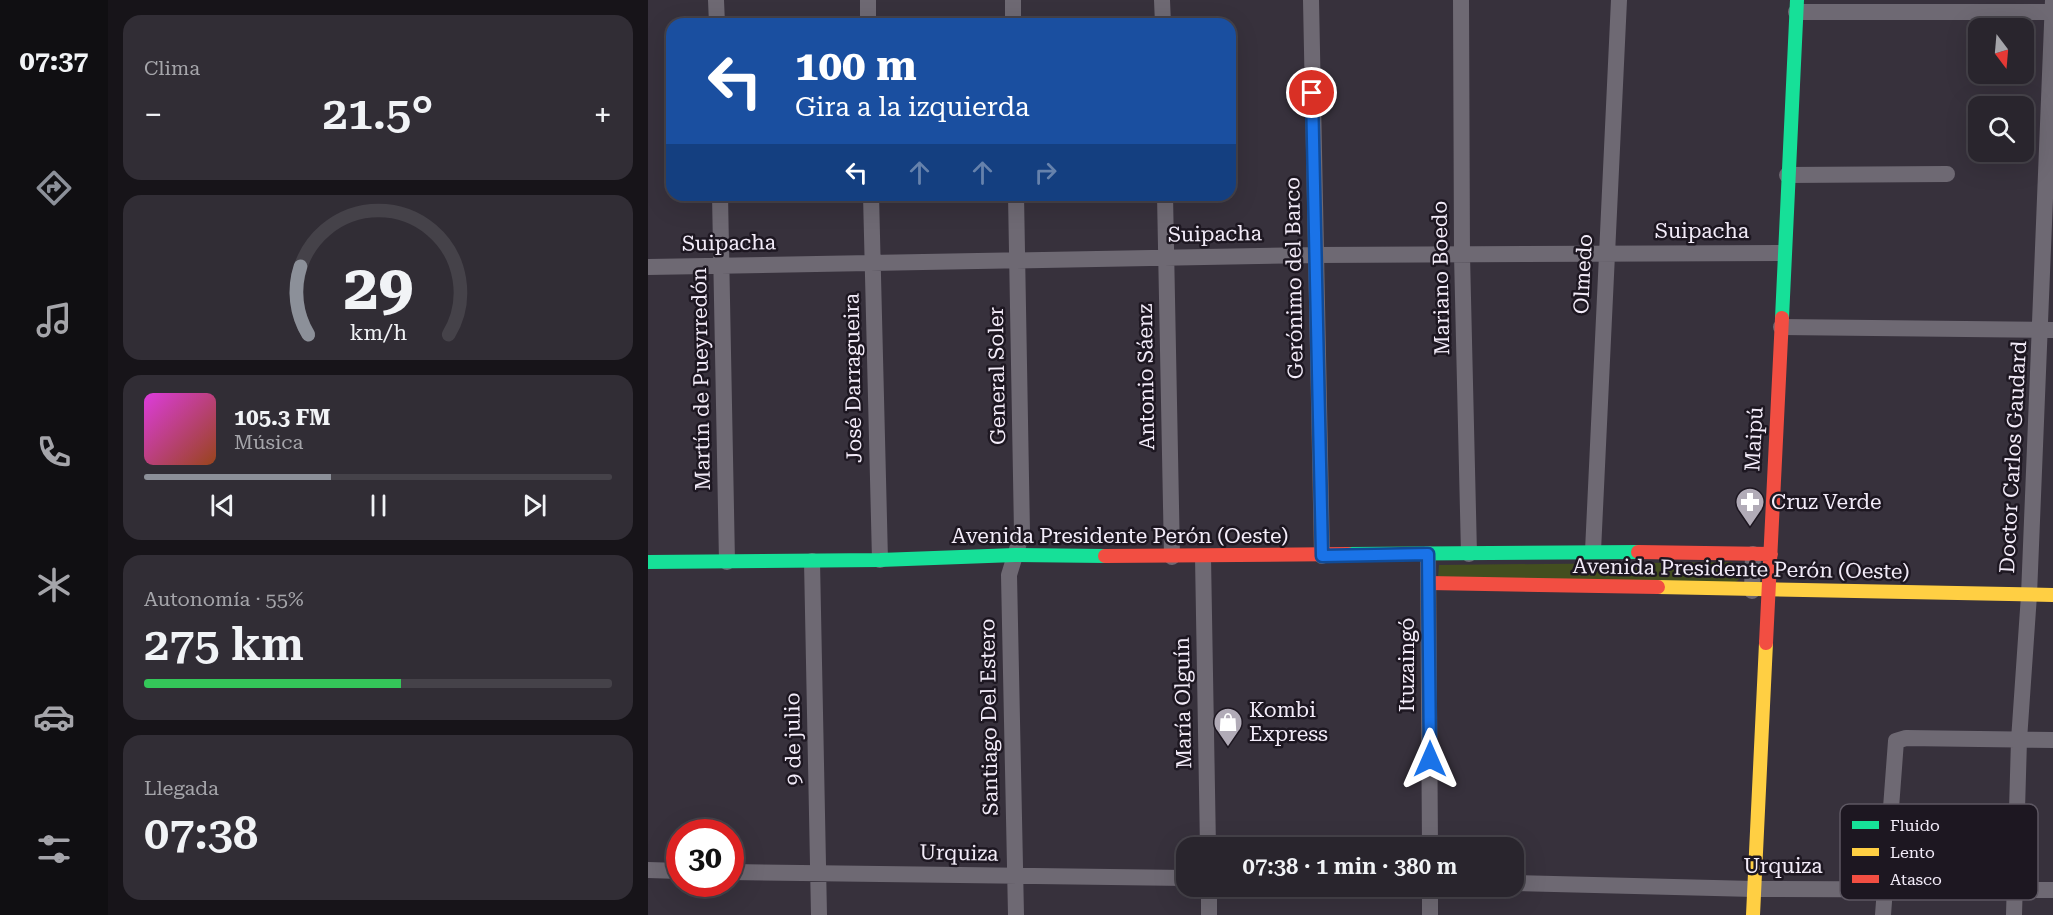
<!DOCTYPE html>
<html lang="es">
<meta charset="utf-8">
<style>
body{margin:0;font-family:"Roboto Serif",serif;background:#312d35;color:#f1f3f6;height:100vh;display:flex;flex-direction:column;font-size:22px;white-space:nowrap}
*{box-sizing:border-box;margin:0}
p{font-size:20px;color:#a5a5aa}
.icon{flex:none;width:33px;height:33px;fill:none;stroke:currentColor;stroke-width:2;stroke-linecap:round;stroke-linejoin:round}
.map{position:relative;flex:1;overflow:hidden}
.panel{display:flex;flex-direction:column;gap:15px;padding:15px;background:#171419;width:540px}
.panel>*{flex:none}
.hud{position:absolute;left:18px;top:18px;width:570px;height:183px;border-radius:18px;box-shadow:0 6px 24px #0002,0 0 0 2px #454249;background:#1a4fa0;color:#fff;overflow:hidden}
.needle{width:39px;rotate:164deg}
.tools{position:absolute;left:1320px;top:18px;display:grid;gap:12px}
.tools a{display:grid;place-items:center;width:66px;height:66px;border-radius:12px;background:#29252d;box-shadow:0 6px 24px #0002,0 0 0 2px #454249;font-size:30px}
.speed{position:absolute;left:18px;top:819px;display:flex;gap:12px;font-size:30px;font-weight:700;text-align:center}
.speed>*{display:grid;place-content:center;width:78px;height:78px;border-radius:50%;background:#29252d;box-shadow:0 6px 24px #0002,0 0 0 2px #454249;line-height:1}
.speed .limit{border:9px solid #d22;background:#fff;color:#111}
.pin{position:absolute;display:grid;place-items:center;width:51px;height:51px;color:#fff;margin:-26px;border:3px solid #fff;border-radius:50%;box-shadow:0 2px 6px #0007}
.me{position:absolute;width:66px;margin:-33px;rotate:0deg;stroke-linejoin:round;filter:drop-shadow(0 0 4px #0008)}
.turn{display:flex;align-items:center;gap:21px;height:126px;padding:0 30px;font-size:27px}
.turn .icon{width:78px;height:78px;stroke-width:2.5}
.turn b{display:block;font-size:42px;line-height:51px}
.lanes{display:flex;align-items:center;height:57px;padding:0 30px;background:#0003;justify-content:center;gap:30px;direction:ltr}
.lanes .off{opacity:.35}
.big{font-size:45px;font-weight:600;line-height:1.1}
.panel .tile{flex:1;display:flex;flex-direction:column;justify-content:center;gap:9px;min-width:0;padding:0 21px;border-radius:18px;background:#312d35}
.panel .dial{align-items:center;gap:0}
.dial svg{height:156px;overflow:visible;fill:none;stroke:#454249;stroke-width:7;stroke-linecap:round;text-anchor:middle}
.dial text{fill:#f1f3f6;stroke:none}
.song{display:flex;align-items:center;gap:18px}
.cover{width:72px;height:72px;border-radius:9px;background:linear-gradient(135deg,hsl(300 70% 55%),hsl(20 70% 35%))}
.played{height:6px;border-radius:3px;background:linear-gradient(90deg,#8c9099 40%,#454249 40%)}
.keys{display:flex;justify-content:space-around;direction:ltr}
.heat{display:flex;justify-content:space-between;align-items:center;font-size:33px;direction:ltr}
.charge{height:9px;border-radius:4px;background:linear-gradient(90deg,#34c759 55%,#454249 0)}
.trip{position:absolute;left:528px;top:837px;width:348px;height:60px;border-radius:18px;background:#29252d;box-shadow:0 6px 24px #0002,0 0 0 2px #454249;font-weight:600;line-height:60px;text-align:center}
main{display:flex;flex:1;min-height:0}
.dock{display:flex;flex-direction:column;width:108px;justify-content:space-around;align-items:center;background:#100f12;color:#a5a5aa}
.dock .icon{width:42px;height:42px}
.dock .current{color:#8c9099}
.dock b{font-size:27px;color:#f1f3f6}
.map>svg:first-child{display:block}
.green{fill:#434e1f}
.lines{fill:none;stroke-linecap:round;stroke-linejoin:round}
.street{stroke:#6e6973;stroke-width:16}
.fast{stroke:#16e098;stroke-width:14}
.slow{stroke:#ffcf43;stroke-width:14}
.jam{stroke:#f24e42;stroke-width:14}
.route-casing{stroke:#114b97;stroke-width:15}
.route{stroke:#1a73e8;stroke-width:10}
.labels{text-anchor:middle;stroke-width:5;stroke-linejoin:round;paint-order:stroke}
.street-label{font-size:21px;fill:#f3ecf9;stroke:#1d1721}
.poi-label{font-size:21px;fill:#f3ecf9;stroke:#1d1721;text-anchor:start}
.key{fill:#1d1721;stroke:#5d5762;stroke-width:1.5}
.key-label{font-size:16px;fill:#f3ecf9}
</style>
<main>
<nav class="dock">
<b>07:37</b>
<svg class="icon current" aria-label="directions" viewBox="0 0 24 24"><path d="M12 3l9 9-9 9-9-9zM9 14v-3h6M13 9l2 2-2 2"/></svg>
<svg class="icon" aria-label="music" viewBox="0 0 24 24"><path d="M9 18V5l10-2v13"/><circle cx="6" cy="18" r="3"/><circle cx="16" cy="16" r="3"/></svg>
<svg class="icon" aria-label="phone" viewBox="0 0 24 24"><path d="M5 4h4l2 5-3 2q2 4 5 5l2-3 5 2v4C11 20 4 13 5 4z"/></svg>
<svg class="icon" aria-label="climate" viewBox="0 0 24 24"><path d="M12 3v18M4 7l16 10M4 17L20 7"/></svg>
<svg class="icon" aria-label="car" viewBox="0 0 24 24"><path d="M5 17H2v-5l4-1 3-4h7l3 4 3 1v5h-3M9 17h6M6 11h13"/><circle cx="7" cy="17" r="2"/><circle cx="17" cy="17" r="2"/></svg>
<svg class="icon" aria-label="filters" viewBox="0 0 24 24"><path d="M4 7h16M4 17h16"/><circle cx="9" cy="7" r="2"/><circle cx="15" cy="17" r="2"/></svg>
</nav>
<section class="panel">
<div class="tile"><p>Clima</p>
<div class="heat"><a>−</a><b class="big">21.5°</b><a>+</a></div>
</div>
<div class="tile dial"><svg viewBox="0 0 100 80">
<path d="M14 69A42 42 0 1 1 86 69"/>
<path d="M14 69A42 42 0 0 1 10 34" stroke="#8c9099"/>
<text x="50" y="56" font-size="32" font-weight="700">29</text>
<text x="50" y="72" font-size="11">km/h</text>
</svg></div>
<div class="tile">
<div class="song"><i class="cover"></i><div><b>105.3 FM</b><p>Música</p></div></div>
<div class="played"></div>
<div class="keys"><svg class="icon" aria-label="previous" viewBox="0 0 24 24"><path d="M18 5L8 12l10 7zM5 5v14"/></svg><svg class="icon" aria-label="pause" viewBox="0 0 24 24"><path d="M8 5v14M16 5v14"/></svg><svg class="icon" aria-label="next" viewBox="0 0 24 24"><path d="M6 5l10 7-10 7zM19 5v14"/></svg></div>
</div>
<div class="tile"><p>Autonomía · 55%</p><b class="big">275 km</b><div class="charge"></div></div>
<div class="tile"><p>Llegada</p><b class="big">07:38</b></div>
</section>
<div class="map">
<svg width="1405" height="915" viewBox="0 0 1405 915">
<rect width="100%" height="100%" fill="#37313c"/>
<!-- green -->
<path class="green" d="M1084 562 1095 576 1084 585 790 577 791 565Z"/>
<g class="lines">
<!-- street -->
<path class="street" d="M68 0 69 24
M220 0V24
M365 0V24
M514 0 515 24
M663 0 674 556
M813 0 814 255 821 554
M1148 12H1405
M1139 175 1299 174
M72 195 79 562
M223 195 232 560
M517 195 524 557
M0 267 668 255 1135 253
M1133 327 1405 330
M945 551 971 0
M780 554 782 848
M555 557 560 848
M164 561 171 915
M1104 591 1105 554
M0 870 32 871
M82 872 538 878
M866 883 1106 889 1405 890
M561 886V915
M368 915 361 575 374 533 368 195
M782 915V886
M1235 915 1248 741 1258 738 1405 740
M1366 915 1371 740 1381 595 1405 0"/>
<!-- fast -->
<path class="fast" d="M1134 318 1149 0
M700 554 990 552
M0 562 232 560 367 555 457 556"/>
<!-- slow -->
<path class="slow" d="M1010 587 1405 595
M1105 915 1118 643"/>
<!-- jam -->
<path class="jam" d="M990 552 1123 554
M457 556 700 554
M781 583 1010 587
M1118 643 1134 318"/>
</g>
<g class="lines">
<!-- route casing -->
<g class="route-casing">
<path id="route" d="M664 93 674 556 780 554 782 759"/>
</g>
<!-- route -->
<use href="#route" class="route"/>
</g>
<!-- icons -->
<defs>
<g id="pharmacy-pin" transform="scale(1.5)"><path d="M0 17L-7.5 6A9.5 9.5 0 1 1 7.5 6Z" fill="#b1abb7" stroke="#1d1721"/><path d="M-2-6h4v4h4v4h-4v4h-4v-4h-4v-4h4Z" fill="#fff"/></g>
<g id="shop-pin" transform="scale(1.5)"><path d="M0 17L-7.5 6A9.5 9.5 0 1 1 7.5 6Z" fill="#b1abb7" stroke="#1d1721"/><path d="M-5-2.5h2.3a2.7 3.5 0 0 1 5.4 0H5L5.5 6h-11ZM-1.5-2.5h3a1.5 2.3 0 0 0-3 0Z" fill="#fff"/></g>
</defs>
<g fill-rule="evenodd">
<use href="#pharmacy-pin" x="1102" y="502"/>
<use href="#shop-pin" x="580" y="722"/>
</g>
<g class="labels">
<!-- street labels -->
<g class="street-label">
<text x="1054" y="238">Suipacha</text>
<text transform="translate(567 234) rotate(-1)" y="7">Suipacha</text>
<text transform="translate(81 243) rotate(-1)" y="7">Suipacha</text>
<text transform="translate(935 274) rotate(-87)" y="7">Olmedo</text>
<text transform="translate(646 278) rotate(-91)" y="7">Gerónimo del Barco</text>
<text transform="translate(793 278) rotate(-91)" y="7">Mariano Boedo</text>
<text transform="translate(349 376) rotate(-91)" y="7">General Soler</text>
<text transform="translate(498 377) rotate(-91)" y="7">Antonio Sáenz</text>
<text transform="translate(205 378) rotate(-91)" y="7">José Darragueira</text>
<text transform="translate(53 379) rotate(-91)" y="7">Martín de Pueyrredón</text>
<text transform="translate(1106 439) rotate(-87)" y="7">Maipú</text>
<text transform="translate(1365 457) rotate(-87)" y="7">Doctor Carlos Gaudard</text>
<text x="472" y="543">Avenida Presidente Perón (Oeste)</text>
<text transform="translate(1093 569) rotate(1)" y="7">Avenida Presidente Perón (Oeste)</text>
<text transform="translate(759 665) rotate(-90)" y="7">Ituzaingó</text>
<text transform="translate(535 703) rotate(-91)" y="7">María Olguín</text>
<text transform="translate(341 717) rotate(-91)" y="7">Santiago Del Estero</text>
<text transform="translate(145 739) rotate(-91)" y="7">9 de julio</text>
<text transform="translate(311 853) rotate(1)" y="7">Urquiza</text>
<text x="1135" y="873">Urquiza</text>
</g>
<!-- poi labels -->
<g class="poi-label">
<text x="1123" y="509">Cruz Verde</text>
<text x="601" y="717">Kombi<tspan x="601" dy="24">Express</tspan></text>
</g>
</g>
<!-- legend -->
<rect x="1192" y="804" width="198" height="96" rx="9" class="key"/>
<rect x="1204" y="821" width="27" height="8" fill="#16e098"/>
<rect x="1204" y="848" width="27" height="8" fill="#ffcf43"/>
<rect x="1204" y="875" width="27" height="8" fill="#f24e42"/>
<g class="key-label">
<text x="1242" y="831">Fluido</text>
<text x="1242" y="858">Lento</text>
<text x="1242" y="885">Atasco</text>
</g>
</svg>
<div class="tools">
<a><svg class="needle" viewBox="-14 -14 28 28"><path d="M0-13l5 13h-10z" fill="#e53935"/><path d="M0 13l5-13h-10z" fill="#a5a5aa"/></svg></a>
<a><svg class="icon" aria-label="search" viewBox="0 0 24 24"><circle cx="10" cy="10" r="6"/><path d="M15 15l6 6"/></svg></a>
</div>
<div class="speed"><div class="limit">30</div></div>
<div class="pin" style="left:664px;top:93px;background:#d93025"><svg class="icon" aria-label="arrive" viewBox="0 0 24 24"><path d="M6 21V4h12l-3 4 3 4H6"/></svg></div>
<svg class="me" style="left:782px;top:759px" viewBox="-20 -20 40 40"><path d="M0-17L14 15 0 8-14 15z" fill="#1a73e8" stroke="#fff" stroke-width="4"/></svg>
<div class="trip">07:38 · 1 min · 380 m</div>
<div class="hud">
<div class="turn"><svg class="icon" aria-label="left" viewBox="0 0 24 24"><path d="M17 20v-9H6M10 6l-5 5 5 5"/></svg><div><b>100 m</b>Gira a la izquierda</div></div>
<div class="lanes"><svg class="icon" aria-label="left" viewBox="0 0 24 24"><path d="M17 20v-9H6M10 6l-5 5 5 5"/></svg><svg class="icon off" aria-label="ahead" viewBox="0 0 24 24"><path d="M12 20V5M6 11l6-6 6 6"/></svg><svg class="icon off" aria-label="ahead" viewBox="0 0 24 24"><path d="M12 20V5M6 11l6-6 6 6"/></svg><svg class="icon off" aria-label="right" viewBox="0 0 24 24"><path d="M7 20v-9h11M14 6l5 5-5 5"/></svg></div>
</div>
</div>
</main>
